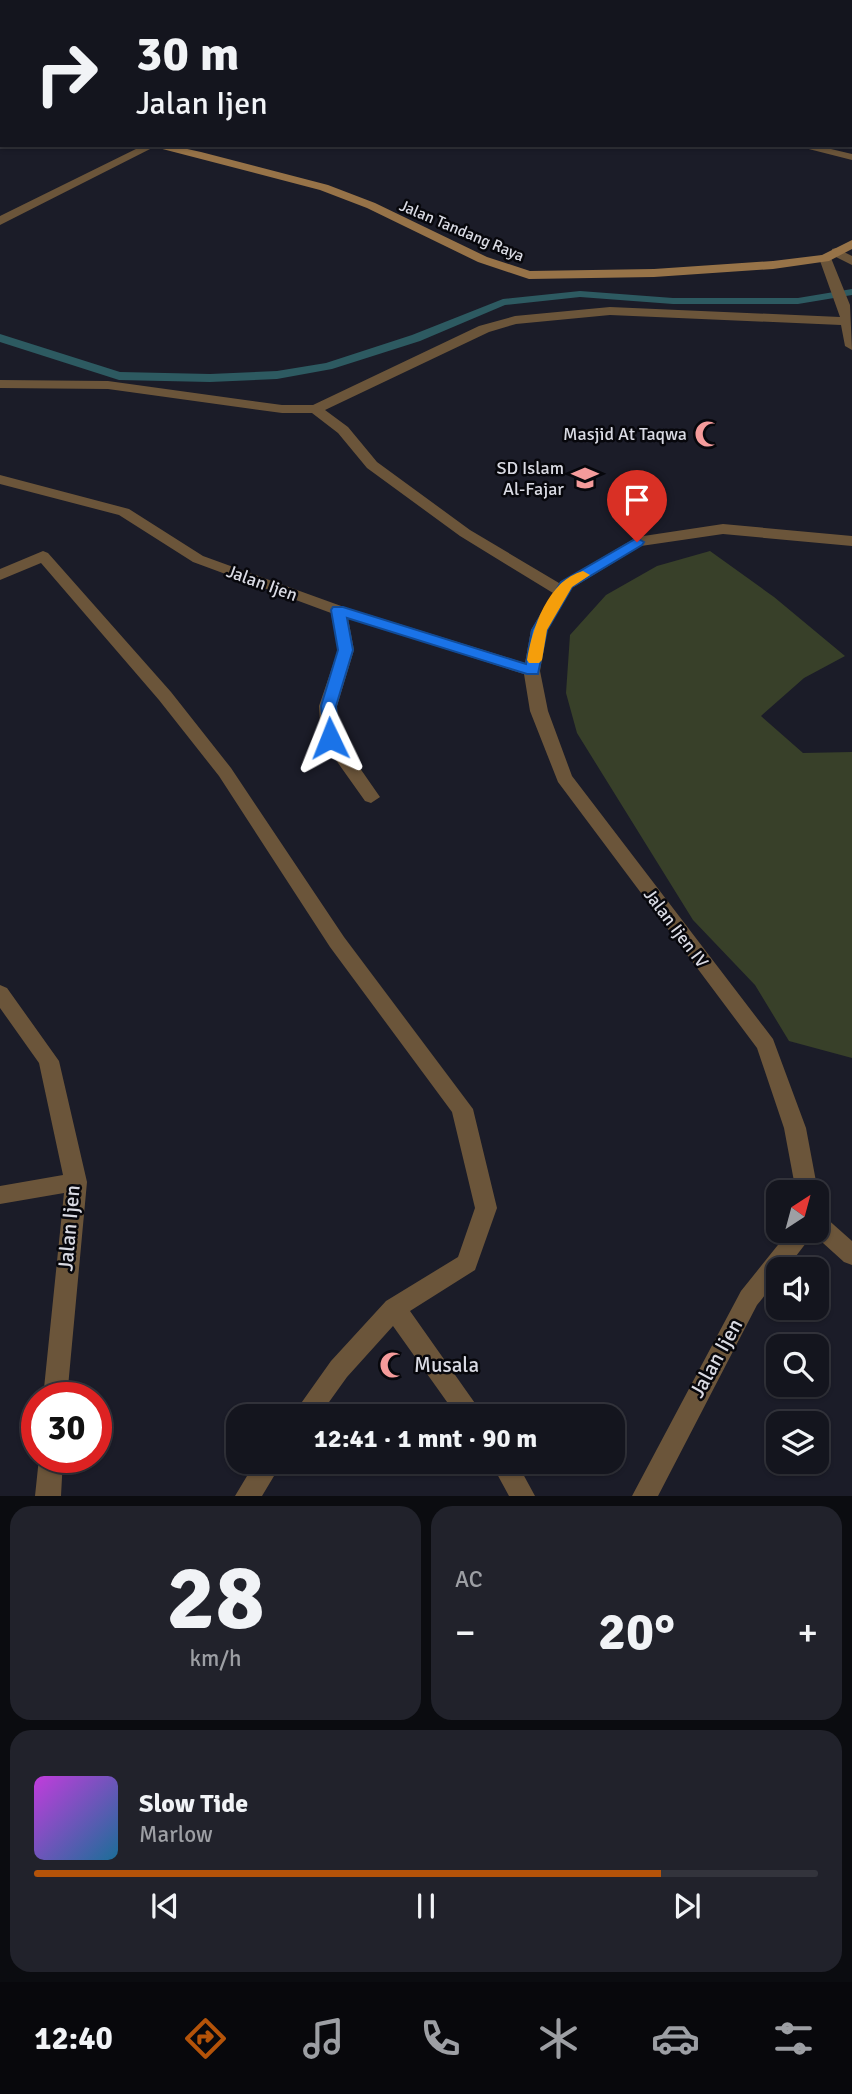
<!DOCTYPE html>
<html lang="id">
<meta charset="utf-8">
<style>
body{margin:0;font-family:Signika,sans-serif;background:#21222b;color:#f1f3f6;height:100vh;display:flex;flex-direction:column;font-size:26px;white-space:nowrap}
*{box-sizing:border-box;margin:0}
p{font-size:23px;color:#9d9fa4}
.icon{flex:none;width:38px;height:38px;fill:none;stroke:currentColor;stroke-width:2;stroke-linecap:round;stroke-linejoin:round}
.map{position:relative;height:1496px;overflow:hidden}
.details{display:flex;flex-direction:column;gap:10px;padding:10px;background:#0b0c10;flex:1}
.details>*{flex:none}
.guide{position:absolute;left:0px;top:0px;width:852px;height:147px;box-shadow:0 2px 5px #0004,0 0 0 2px #33343c;background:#14151e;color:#f1f3f6;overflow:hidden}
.needle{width:46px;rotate:36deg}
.tools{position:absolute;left:766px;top:1180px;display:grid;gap:14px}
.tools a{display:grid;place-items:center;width:63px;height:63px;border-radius:14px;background:#14151e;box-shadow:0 2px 5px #0004,0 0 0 2px #33343c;font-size:35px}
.speed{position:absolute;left:21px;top:1382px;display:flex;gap:14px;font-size:35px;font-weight:700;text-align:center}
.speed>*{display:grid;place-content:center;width:91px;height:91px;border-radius:50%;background:#14151e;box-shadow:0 2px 5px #0004,0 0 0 2px #33343c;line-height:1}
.speed .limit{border:10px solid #d22;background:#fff;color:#111}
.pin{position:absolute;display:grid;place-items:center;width:60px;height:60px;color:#fff;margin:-72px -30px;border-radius:50% 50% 50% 0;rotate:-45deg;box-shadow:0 0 7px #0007}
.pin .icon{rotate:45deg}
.me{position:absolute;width:77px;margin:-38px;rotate:358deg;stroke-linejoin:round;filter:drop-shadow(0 0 5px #0008)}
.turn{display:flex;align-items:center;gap:24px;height:147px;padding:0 21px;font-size:32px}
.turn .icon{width:91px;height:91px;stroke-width:2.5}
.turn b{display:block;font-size:49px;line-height:60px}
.big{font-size:52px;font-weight:700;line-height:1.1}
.details .card{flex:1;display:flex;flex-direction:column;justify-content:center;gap:10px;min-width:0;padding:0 24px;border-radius:21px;background:#21222b}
.details .dial{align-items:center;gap:0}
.dial b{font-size:91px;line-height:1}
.song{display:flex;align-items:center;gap:21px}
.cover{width:84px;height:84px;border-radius:10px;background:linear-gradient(135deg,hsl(290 70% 55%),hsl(200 70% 35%))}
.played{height:7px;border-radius:4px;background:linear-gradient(90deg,#b45309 80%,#33343c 80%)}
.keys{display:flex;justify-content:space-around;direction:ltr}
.heat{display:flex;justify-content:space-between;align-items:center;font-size:38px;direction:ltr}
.details .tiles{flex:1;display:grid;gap:10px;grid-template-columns:1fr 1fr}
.card:last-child{grid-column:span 2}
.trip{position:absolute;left:226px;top:1404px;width:399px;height:70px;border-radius:21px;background:#14151e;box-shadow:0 2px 5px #0004,0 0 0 2px #33343c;font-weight:700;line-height:70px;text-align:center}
.tab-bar{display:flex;height:112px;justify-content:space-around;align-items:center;background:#08080c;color:#9d9fa4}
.tab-bar .icon{width:49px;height:49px}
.tab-bar .selected{color:#b45309}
.tab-bar b{font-size:32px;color:#f1f3f6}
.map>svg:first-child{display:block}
.green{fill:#384029}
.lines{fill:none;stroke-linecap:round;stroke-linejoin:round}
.stream{fill:#2d5a61;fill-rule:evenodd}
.street{fill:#6b553a;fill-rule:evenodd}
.secondary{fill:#977348;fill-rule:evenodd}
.route{fill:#1a73e8;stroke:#114b97;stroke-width:2}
.slow{fill:#f59e0b}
.labels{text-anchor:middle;stroke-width:5;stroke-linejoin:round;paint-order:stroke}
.far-street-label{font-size:16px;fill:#d9dae3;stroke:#07070c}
.poi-label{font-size:18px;fill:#d9dae3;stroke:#07070c;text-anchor:end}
.street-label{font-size:18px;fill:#d9dae3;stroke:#07070c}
.near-street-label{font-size:21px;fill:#d9dae3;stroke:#07070c}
.near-poi-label{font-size:21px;fill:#d9dae3;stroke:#07070c;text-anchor:start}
</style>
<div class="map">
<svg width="852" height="1496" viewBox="0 0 852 1496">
<rect width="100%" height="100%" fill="#1b1c28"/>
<!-- green -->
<path class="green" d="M710 551 774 597 845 656 804 678 761 716 803 753 852 752V1058L789 1041 755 985 693 920 577 733 566 693 570 635 606 595 657 566Z"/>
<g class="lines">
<!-- stream -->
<path class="stream" d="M852 289V295L798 304H673L580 297 505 305 420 341 332 369 277 379 210 382 119 380 0 342V334L120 372 210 374 277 371 326 363 412 335 503 299 580 291 673 298H798Z"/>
<!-- street -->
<path class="street" d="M221 0H235L237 2H222Z
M517 0H531L533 2H518Z
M584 0H595L582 2Z
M843 0H852L850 4Z
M850 31H852V38H850Z
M144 145H158L0 225V216Z
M793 145H814L852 154V160Z
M836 248 852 256V265L832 255V249Z
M821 255 831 258 850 305 852 350 845 346 841 325 610 315 516 324 489 332 325 410 348 427 377 462 470 530 559 583 637 537 723 524 852 536V546L723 534 641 546 572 588 547 630 540 671 548 711 572 776 773 1039 806 1128 818 1192 817 1194 796 1192 784 1128 757 1048 558 782 530 711 524 674 348 618 354 650 337 706 339 738 380 797 371 803 365 801 321 739 319 706 338 650 331 613 193 562 119 515 0 484V475L129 509 203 556 344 607 525 663 531 630 553 593 460 536 367 468 338 433 312 413H282L108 389 0 388V380L108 381 282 405H313L479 326 515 316 610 307 840 317 819 258Z
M43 551 48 553 171 692 231 768 344 937 473 1109 497 1208 475 1270 410 1311 484 1416H457L393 1326 347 1377 319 1416H292L331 1361 386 1301 458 1257 475 1208 452 1112 330 947 219 776 159 700 41 563 0 580V569Z
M0 985 7 988 59 1061 87 1182 67 1398H43L64 1193 0 1204V1186L63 1175 39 1063 0 1008Z
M817 1214 825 1217 852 1241V1265L844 1262 813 1234 786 1269H779V1278L757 1305 658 1496H632L741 1291 790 1230H817Z
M39 1458H63L61 1496H35Z
M256 1461H283L262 1496H235Z
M490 1461H516L535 1496H509Z"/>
<!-- secondary -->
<path class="secondary" d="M0 96H2V102H0Z
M147 145H169L201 152 328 185 375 203 487 257 530 271 654 269 773 261 822 255 852 240V249L829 261 773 269 654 277 529 279 478 262 367 208 320 190Z"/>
</g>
<!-- route -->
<path class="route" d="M637 538 644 542 642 545 572 587 547 630 538 674H527L347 618 353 650 336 706 338 738 336 742H325L321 706 338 650 331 610 333 607H343L526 664 532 630 561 582Z"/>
<!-- slow -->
<path class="slow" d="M583 571 590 575 572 587 547 630 542 660 539 663H529L527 660C532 629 548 580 583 571Z"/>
<!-- icons -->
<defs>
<g id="mosque-bare" transform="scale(2.1)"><path d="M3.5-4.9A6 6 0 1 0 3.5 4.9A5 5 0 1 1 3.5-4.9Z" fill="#f59b9b" stroke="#07070c" stroke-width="2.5" paint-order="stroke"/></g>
<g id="school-bare" transform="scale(2.1)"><path d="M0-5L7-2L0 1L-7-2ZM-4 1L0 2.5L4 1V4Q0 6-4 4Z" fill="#f59b9b" stroke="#07070c" stroke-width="2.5" paint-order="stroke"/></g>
</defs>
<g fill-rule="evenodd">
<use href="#mosque-bare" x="708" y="434"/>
<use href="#school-bare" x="585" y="478"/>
<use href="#mosque-bare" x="393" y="1365"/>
</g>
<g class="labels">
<!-- far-street labels -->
<g class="far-street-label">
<text transform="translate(462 230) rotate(23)" y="6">Jalan Tandang Raya</text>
</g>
<!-- poi labels -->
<g class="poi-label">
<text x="687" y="440">Masjid At Taqwa</text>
<text x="564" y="474">SD Islam<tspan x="564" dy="21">Al-Fajar</tspan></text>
</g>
<!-- street labels -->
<g class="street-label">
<text transform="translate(262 583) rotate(20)" y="6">Jalan Ijen</text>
<text transform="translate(676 928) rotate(53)" y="6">Jalan Ijen IV</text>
</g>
<!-- near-street labels -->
<g class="near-street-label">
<text transform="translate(69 1228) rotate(-85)" y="7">Jalan Ijen</text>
<text transform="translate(716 1358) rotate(-61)" y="7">Jalan Ijen</text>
</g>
<!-- near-poi labels -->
<g class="near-poi-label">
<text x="414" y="1372">Musala</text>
</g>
</g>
</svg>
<div class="tools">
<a><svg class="needle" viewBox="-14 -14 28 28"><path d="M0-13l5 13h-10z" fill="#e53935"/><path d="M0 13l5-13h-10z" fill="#9d9fa4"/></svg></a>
<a><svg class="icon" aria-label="sound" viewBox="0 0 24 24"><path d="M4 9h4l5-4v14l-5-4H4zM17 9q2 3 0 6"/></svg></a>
<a><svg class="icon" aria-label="search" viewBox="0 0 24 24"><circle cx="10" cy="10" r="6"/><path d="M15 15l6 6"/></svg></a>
<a><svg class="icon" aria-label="layers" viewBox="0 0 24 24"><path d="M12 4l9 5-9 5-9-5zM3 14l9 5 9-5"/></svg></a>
</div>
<div class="speed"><div class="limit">30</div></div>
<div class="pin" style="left:637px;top:542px;background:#d93025"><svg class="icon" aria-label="arrive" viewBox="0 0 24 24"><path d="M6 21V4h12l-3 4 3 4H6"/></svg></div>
<svg class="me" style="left:330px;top:738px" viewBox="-20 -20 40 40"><path d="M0-17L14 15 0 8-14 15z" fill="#1a73e8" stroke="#fff" stroke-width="4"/></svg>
<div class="trip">12:41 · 1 mnt · 90 m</div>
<div class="guide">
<div class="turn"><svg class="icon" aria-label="right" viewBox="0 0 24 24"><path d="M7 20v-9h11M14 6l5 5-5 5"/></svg><div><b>30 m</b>Jalan Ijen</div></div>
</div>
</div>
<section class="details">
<div class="tiles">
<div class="card dial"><b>28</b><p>km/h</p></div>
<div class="card"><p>AC</p>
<div class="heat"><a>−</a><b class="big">20°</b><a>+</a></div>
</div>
<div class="card">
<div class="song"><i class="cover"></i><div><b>Slow Tide</b><p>Marlow</p></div></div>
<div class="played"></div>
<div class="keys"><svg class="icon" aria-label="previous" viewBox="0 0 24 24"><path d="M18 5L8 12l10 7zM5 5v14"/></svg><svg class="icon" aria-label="pause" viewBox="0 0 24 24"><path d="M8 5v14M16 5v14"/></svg><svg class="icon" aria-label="next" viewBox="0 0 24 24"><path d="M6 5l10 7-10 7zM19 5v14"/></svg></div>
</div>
</div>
</section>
<nav class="tab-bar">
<b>12:40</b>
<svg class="icon selected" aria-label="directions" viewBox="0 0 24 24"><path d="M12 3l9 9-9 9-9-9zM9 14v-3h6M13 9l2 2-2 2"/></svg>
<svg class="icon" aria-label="music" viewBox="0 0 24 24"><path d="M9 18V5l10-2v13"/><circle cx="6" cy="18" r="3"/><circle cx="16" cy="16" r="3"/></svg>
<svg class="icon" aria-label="phone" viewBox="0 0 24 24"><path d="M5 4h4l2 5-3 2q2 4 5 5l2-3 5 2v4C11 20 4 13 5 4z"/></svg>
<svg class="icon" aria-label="climate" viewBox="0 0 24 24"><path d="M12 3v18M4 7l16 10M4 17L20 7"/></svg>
<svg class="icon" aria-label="car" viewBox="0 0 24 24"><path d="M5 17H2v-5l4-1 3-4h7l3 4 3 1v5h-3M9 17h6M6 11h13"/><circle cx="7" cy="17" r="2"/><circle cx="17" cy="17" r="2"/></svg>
<svg class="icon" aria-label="filters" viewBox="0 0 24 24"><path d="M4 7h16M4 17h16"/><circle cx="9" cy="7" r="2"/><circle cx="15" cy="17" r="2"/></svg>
</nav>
